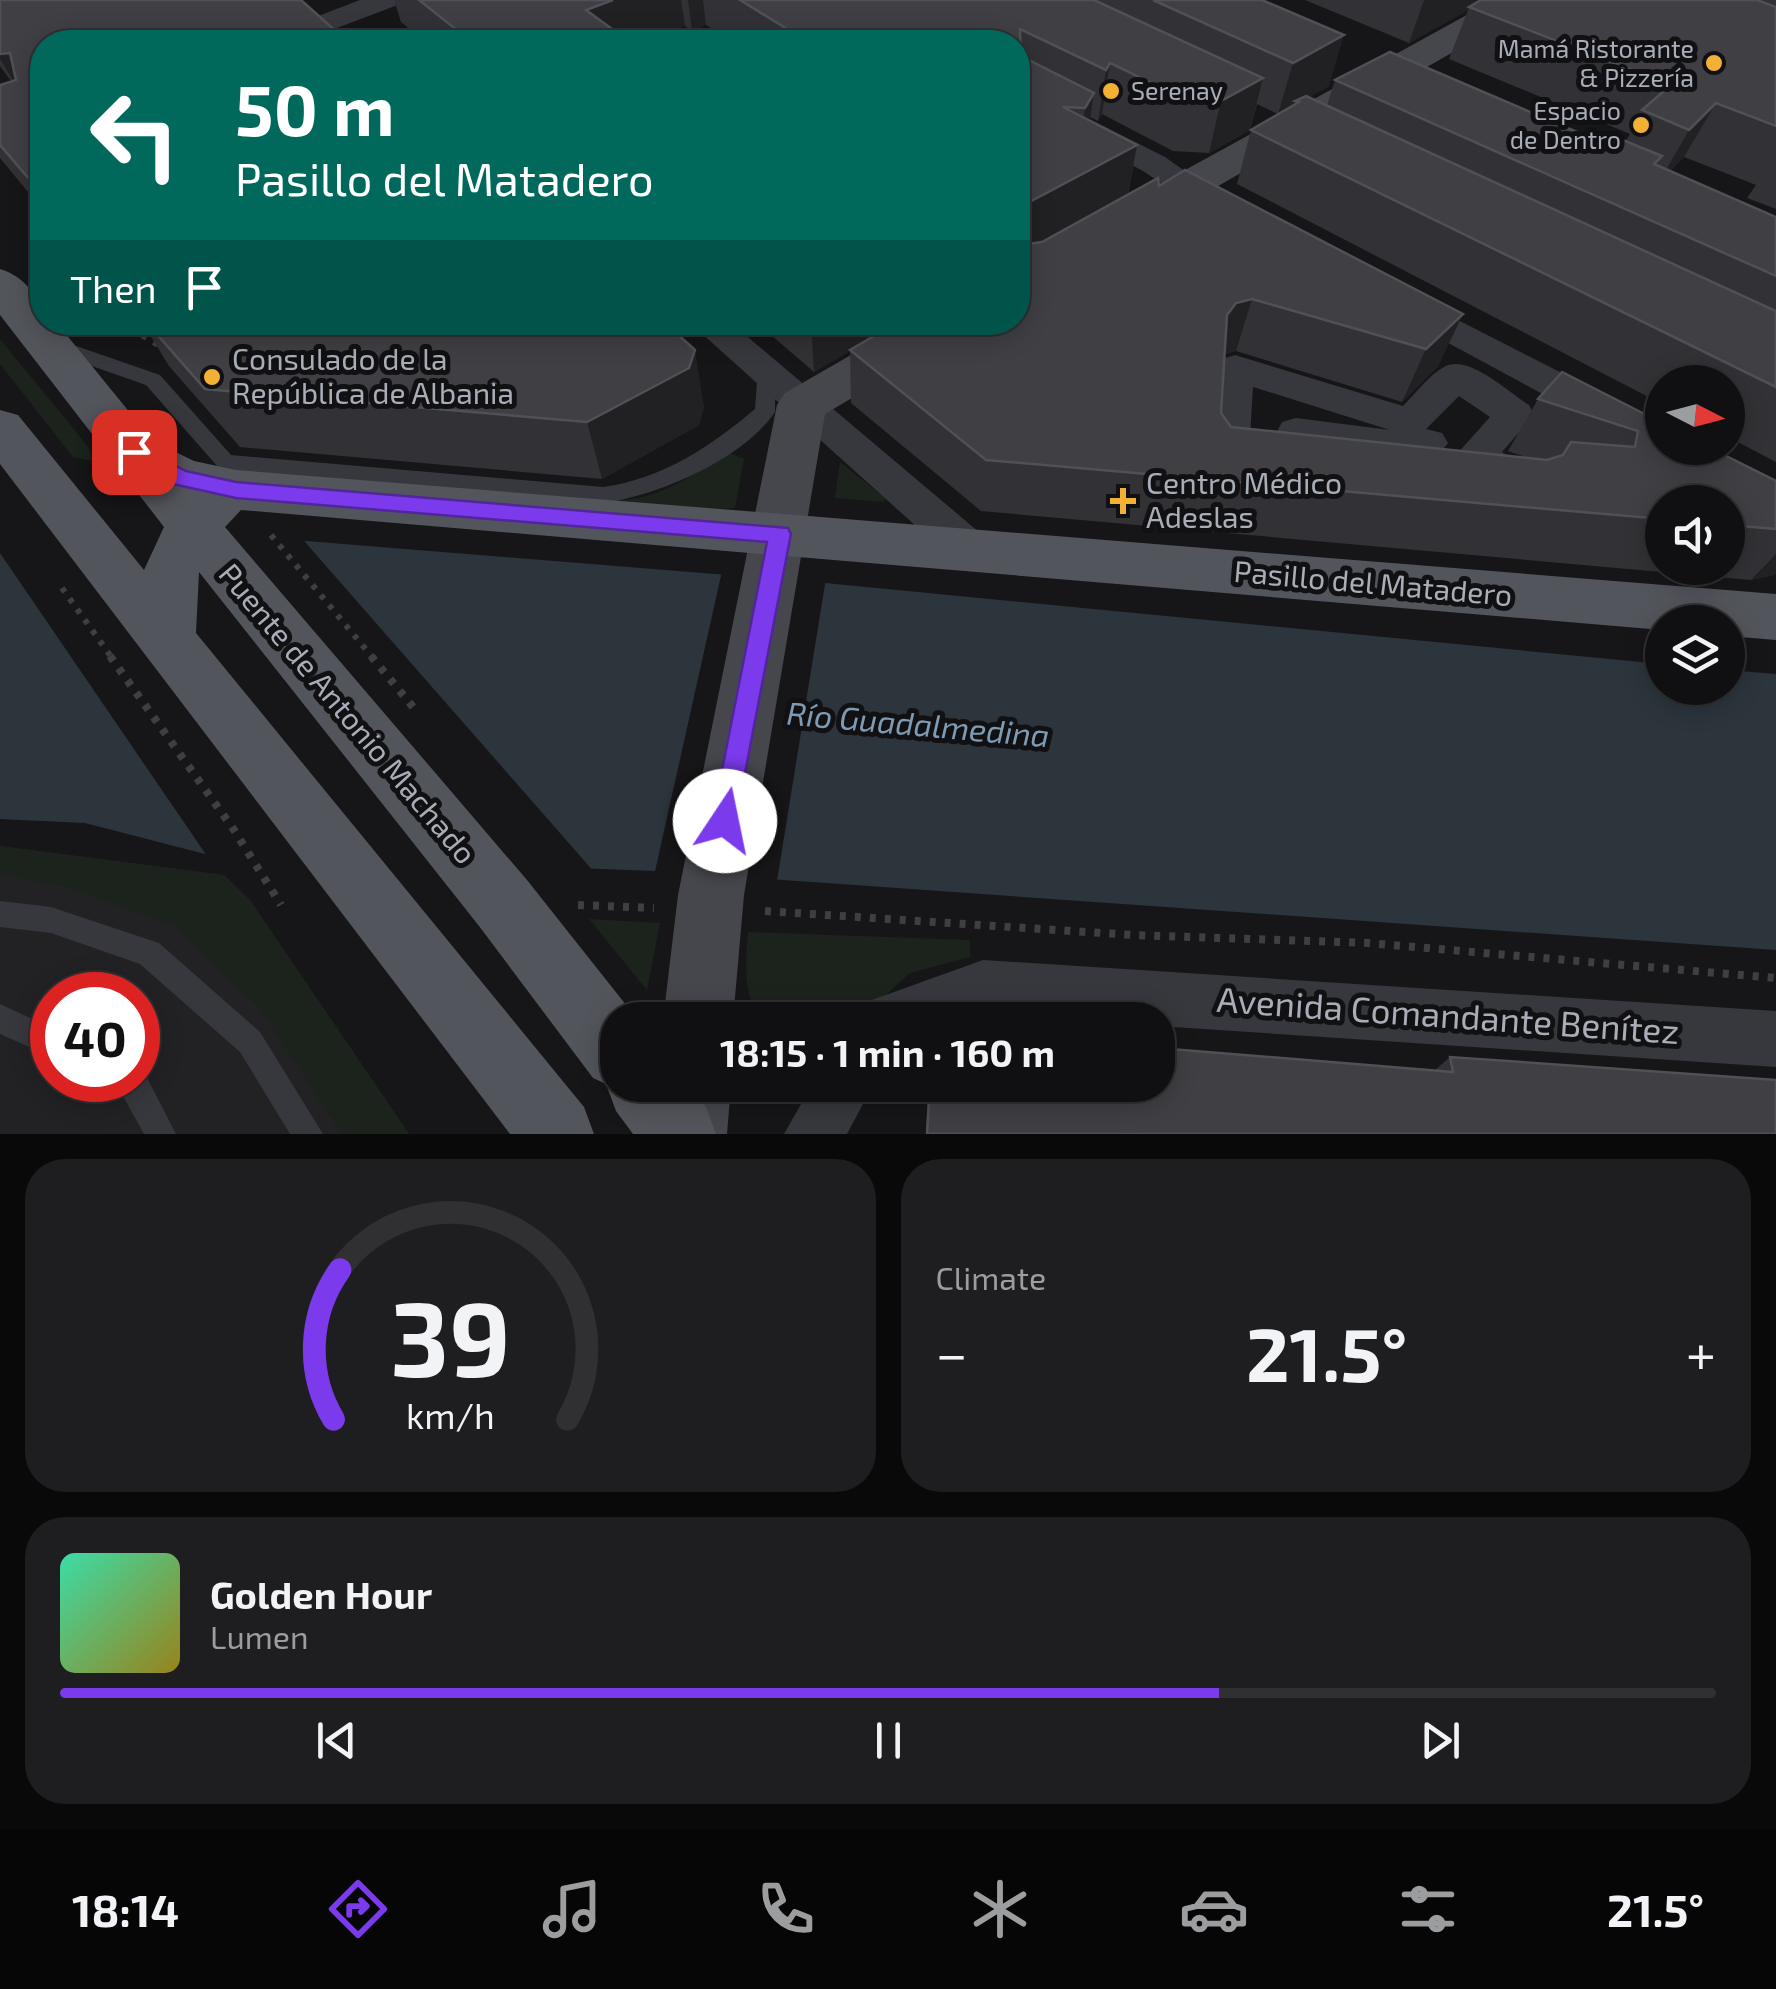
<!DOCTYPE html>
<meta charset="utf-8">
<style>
body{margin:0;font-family:"Exo 2",sans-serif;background:#1e1e20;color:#f1f3f6;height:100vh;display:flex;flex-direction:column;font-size:38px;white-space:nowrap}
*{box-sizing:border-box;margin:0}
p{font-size:32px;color:#9c9d9f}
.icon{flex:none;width:55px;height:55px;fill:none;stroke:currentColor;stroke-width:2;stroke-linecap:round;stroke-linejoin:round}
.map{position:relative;height:1134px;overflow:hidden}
.side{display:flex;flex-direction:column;gap:25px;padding:25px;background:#09090a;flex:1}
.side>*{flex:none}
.banner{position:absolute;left:30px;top:30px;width:1000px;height:305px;border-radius:40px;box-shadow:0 5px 25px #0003,0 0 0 2px #303032;background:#00695c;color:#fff;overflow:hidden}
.needle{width:65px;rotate:96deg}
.buttons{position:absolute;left:1645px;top:365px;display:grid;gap:20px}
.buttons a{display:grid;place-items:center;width:100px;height:100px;border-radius:50%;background:#101012;box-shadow:0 5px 25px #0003,0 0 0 2px #303032;font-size:50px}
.speed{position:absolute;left:30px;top:972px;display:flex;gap:20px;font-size:50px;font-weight:700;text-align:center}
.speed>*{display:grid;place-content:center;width:130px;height:130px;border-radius:50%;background:#101012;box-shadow:0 5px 25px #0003,0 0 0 2px #303032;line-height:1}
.speed .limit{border:15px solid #d22;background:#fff;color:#111}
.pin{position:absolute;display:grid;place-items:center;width:85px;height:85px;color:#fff;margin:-42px;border-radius:20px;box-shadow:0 5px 15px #0006}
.me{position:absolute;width:110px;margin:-55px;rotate:11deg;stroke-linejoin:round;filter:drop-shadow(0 0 8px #0008)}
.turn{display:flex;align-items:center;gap:35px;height:210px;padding:0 40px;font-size:45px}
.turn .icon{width:130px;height:130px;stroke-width:2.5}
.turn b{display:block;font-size:70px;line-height:85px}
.then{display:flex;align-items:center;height:95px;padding:0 40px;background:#0003;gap:20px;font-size:38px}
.big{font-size:75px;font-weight:700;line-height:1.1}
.side .card{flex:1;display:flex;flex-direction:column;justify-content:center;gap:15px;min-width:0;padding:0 35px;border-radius:40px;background:#1e1e20}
.side .dial{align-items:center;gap:0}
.dial svg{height:260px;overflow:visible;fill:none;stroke:#303032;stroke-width:7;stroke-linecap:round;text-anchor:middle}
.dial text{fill:#f1f3f6;stroke:none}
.song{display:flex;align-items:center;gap:30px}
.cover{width:120px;height:120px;border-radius:15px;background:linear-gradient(135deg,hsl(160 70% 55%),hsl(50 70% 35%))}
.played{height:10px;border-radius:5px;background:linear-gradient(90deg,#7c3aed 70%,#303032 70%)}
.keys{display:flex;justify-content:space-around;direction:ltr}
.heat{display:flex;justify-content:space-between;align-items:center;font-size:55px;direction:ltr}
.side .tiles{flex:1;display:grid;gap:25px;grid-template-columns:1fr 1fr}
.card:last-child{grid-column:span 2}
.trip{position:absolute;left:600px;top:1002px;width:575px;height:100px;border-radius:40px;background:#101012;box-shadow:0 5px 25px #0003,0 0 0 2px #303032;font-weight:700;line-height:100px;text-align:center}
.tabs{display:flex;height:160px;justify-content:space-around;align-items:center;background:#060607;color:#9c9d9f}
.tabs .icon{width:70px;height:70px}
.tabs .active{color:#7c3aed}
.tabs b{font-size:45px;color:#f1f3f6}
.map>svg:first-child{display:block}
.built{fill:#222225;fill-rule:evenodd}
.green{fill:#1c231d}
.water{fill:#2c353c}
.pier{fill:#161618}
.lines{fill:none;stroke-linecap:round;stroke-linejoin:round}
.path-far1{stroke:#3d3f44;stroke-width:6;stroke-dasharray:5 8;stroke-linecap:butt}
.path{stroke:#3d3f44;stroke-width:8;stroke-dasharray:6 9;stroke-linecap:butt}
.lane{fill:#37383d;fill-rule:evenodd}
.street{fill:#37383d;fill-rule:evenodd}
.secondary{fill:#45474d;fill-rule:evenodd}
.primary{fill:#53555c;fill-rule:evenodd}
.wall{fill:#323236;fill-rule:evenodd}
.shaded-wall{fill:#212124}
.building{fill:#3f3f44;stroke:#4f5156;stroke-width:2.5}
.route{fill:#7c3aed;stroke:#51269a;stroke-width:2.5}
.poi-dot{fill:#f2b134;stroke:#111113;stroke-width:4}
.labels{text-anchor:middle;stroke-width:10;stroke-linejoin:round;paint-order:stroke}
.far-poi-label{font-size:25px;fill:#a8adb8;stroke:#111113;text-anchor:end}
.poi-label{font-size:30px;fill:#a8adb8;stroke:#111113;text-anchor:start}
.street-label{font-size:30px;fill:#a8adb8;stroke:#111113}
.water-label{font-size:32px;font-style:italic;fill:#7f9bb3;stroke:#111113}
.near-street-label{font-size:35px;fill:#a8adb8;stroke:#111113}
</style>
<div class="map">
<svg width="1776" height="1134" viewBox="0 0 1776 1134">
<rect width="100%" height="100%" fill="#161618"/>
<!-- built -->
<path class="built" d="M0 846 224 875 250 900 409 1134H0ZM52 995H138V1080H52Z"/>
<!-- green -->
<path class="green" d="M0 339 90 449 92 461 73 457 0 364Z
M729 453 744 459 735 508 686 511 609 500C655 503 691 476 729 453Z
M840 462 885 498 884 502 835 498Z
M0 846 224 875 250 900 409 1134H342L258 1007 177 927 63 886 0 875Z
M589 919 660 923 647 990Z
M748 932 970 940V957L910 973 858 1020H765C741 1002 746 959 748 932Z"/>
<!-- water -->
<path class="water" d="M0 516 825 583 1662 664V688H1728V670L1776 674V950L655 871 205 854 85 823 0 819Z"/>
<!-- pier -->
<path class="pier" d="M0 511 298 534 595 873 209 859 0 553Z
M722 571 826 578 776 887 654 876Z"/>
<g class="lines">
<!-- path-far1 -->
<path class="path-far1" d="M120 322 160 346
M271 535 373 658
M62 588 112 658"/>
<!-- path -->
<path class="path" d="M110 656 234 830 281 905
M371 656 413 707
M578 905 654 908
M765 911 1133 935 1368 943 1776 978"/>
<!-- lane -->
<path class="lane" d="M56 339 160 375 231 455 603 487C662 479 710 447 755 409L758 368 765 366 775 373V412C742 460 659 495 603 503L225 470 218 467 146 385 49 351 46 346 49 341Z
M0 901 51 907 159 943 260 1032 323 1134H290L240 1052 140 964 51 933 0 927Z
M0 1004 52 1028V1057L0 1034Z
M138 1070 145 1074 176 1134H144L123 1096 114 1091 110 1080H138Z"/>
<!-- street -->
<path class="street" d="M360 0H399L395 6 300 42H262L266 36Z
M1018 83 1165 157 1237 208 1233 215H1209L1143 171 1018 104Z
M1403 292 1662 424V448H1678L1676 451 1662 455 1648 451 1391 312 1385 304 1391 296Z
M689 322H730L986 538 992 550 986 562 971 566 956 562Z
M1235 355 1403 406C1415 394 1429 375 1444 367 1468 353 1509 393 1529 405L1534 415 1502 452 1534 471 1540 482 1530 503 1516 507 1215 475 1209 465 1216 368 1222 359ZM1253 387 1390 430 1296 418 1282 422 1277 432 1282 442 1422 462 1436 458 1448 443 1442 433 1426 429 1459 396 1490 417 1456 455 1475 473 1249 452Z
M983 960 1776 1011V1067L1158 1026V1020L983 1014 966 1020H861L869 1001Z
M812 1085H873L847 1134H784Z"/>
<!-- secondary -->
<path class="secondary" d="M1494 0H1538L1532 7 1034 291 1018 295V262Z
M908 322H968L961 333 825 414 744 895 733 1020H663L678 895 777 405 785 393Z
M657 1085H731L727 1134H653Z"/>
<!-- primary -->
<path class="primary" d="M0 269C24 276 42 298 42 322H56L153 441 194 461 236 470 1776 594V640L1728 636V622H1662V630L241 510 225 527 527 880 638 1020H618V1085H688L706 1107 716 1134H633L616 1111 606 1084 593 1078 479 926 199 572 196 633 584 1107 594 1134H510L0 464V410L18 415 144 570 164 527 0 315Z"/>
</g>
<!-- wall -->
<path class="wall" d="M0 0 42 42V209L0 158V85L11 81 0 66Z
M394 0H1262L1329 86 1309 97 1327 105 1335 80 1605 144 1625 142 1630 134 1449 59 1468 10 1409 43 1305 0H1776V209L1747 198 1756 185 1684 157 1670 171 1776 217V462L1728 437V382H1662V404L1237 184 1251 130 1278 114 1257 104 1250 130 1209 153 1173 151 1102 114 1098 121 1090 117V121L1137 145 1128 195 1159 186 1463 314 1438 366 1402 402 1236 351 1225 354 1221 413 1231 427 1528 458 1508 451 1538 399 1562 372 1776 529V573L1774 575 1751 580 981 511 851 403 850 351 814 372 756 322H1018V42H732L706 25 692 31 685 26 643 42H425L401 22ZM1662 502 1728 525V568H1662Z
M142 322H664L704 407 699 425 602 479 240 447 169 366Z
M1450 1057 1776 1134H926L928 1085H1158L1434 1071Z"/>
<!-- shaded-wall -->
<path class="shaded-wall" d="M613 0H681L685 26 643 42H593L586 10Z
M688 0H703L706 25 692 31Z
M1424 0H1486L1469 7 1468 10 1409 43Z
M1344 35 1329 86 1299 103 1295 101 1294 106 1278 114 1293 63Z
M10 53 32 112 0 59V54Z
M1110 63 1102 114 1098 121 1106 70Z
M1263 78 1250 130 1209 153 1221 101Z
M1094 93 1086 145 1078 161 1085 108Z
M1716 103 1684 157 1658 184 1689 130Z
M1137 145 1127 198 1018 258 1022 206Z
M1252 299 1236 351 1221 355 1227 315 1236 303Z
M1463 314 1438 366 1402 402 1426 349Z
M811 322H900L814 372Z
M695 350 704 407 699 425 602 479 587 422Z
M1776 554V573L1774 575 1751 580Z"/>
<!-- building -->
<path class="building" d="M0 0H301L348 42H42V194L0 145V85L16 80 10 53 0 54Z
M419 0H613L586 10 630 42H472Z
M740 0H1094L1263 78 1221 101 1184 99 1110 63 1106 70 1020 29 1021 56 1094 93 1085 108 1063 107 1137 145 1022 206 1021 245 1042 242 1158 178 1159 186 1185 170 1463 314 1426 349 1252 299 1236 303 1227 315 1221 413 1231 427 1547 460 1563 455 1571 442 1635 447 1638 431 1538 399 1562 372 1662 423V448H1710L1776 481V529L1728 525V502H1662V519L986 460 850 350 898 322H1018V42H808Z
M1153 0H1262L1344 35 1293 63Z
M1481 0H1757L1776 7V126L1716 103 1689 130 1642 110 1671 85 1469 7Z
M1390 52 1605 144 1613 136 1662 156 1654 164 1776 217V276L1335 80Z
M1306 96 1776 311V387L1251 130 1299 102 1295 101Z
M146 322H664L695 350 689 368 587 422 205 389Z
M1158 1048 1453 1072 1450 1057 1776 1080V1134H927L930 1085H1158Z"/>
<!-- route -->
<path class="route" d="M134 445 186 471 236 482 788 528 791 534 734 830 725 833 716 830 712 821 767 542 236 498 173 484 127 458 124 452Z"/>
<!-- markers -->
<g class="poi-dot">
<circle cx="1714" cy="63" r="10"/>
<circle cx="1111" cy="91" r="10"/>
<circle cx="1641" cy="125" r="10"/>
<circle cx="212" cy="377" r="10"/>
<path d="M1118 486h10v10h10v10h-10v10h-10v-10h-10v-10h10z"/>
</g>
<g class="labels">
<!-- far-poi labels -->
<g class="far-poi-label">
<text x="1694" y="58">Mamá Ristorante<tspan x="1694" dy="29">&amp; Pizzería</tspan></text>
<text x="1131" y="100" text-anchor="start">Serenay</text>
<text x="1621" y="120">Espacio<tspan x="1621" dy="29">de Dentro</tspan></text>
</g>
<!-- poi labels -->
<g class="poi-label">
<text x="232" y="370">Consulado de la<tspan x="232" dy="34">República de Albania</tspan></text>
<text x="1146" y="494">Centro Médico<tspan x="1146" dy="34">Adeslas</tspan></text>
</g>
<!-- street labels -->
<g class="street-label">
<text transform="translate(1373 584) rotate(5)" y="10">Pasillo del Matadero</text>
<text transform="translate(347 714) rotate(50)" y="10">Puente de Antonio Machado</text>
</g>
<!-- water labels -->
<g class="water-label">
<text transform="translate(918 725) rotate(5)" y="11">Río Guadalmedina</text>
</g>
<!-- near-street labels -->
<g class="near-street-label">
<text transform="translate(1448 1016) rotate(4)" y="12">Avenida Comandante Benítez</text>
</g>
</g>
</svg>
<div class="buttons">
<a><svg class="needle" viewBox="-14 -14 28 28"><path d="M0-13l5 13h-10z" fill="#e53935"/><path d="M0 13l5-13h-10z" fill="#9c9d9f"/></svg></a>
<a><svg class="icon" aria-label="sound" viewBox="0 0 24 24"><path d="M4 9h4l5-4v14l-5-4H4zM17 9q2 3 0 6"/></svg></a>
<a><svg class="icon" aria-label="layers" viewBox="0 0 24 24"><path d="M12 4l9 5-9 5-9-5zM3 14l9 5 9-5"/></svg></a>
</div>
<div class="speed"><div class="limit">40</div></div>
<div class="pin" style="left:134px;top:452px;background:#d93025"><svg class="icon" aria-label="arrive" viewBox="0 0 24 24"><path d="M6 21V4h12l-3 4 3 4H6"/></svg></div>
<svg class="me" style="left:725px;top:821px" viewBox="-20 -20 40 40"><circle r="19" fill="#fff"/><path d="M0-13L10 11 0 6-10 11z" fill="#7c3aed"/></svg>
<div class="trip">18:15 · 1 min · 160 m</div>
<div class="banner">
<div class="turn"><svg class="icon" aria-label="left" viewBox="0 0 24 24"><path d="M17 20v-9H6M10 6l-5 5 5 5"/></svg><div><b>50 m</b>Pasillo del Matadero</div></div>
<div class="then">Then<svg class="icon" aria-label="arrive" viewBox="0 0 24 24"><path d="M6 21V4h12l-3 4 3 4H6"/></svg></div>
</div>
</div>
<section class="side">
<div class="tiles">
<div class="card dial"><svg viewBox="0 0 100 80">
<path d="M14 69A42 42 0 1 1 86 69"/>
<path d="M14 69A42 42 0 0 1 16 23" stroke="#7c3aed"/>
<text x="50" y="56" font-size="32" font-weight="700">39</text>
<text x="50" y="72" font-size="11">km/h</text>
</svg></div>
<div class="card"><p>Climate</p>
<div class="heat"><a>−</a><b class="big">21.5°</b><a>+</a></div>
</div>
<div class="card">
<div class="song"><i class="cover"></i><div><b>Golden Hour</b><p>Lumen</p></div></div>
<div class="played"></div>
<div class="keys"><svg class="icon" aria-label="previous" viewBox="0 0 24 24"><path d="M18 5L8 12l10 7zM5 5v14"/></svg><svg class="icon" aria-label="pause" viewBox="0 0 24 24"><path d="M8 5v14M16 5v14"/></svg><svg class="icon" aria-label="next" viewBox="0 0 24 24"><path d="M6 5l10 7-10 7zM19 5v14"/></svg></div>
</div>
</div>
</section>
<nav class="tabs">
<b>18:14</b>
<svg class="icon active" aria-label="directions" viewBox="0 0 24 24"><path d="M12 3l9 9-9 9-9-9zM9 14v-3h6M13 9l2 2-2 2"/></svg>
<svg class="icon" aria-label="music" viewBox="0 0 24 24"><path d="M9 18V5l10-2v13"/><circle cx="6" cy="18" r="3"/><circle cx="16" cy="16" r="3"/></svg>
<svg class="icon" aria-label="phone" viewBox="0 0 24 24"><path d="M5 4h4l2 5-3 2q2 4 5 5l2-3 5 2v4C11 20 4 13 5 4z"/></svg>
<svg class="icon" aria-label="climate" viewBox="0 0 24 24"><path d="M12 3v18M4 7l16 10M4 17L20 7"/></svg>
<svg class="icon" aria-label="car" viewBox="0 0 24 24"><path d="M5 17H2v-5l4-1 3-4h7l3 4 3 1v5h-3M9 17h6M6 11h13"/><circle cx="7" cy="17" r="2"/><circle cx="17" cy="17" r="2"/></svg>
<svg class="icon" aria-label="filters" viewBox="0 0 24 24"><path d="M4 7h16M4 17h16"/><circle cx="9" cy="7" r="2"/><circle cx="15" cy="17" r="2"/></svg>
<b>21.5°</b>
</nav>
